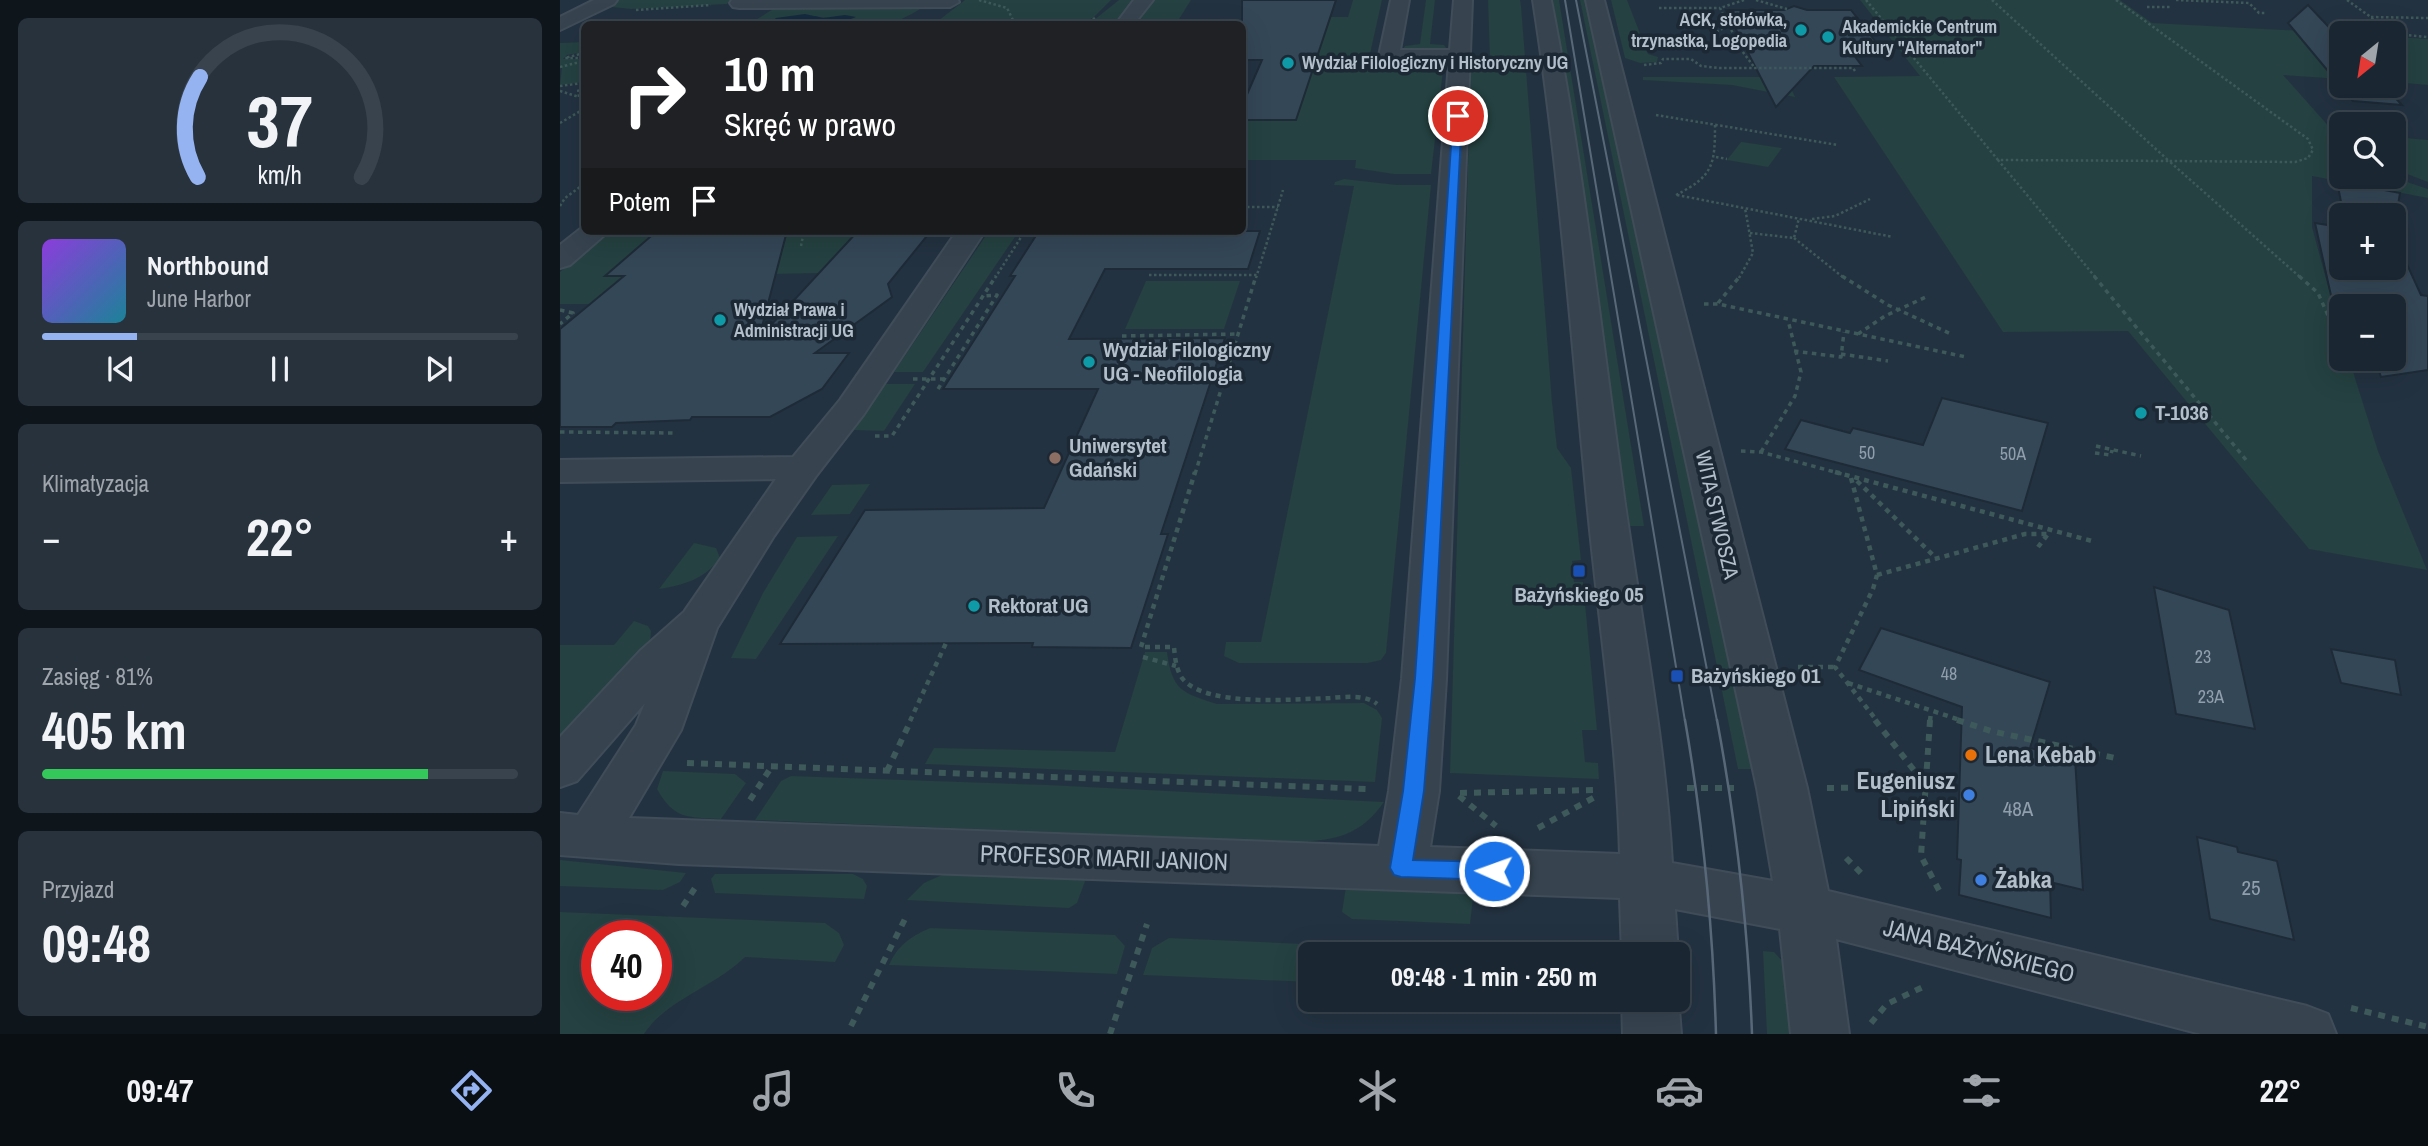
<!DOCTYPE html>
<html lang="pl">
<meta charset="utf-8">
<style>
body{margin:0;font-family:"Archivo Narrow",sans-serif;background:#27323d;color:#f1f3f6;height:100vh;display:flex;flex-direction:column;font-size:26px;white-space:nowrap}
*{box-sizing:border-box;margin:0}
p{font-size:23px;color:#9fa5ab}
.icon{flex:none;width:38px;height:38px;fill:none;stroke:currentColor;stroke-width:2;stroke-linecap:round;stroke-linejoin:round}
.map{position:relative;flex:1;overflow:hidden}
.sheet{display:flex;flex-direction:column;gap:18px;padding:18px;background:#0e151b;width:560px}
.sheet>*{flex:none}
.banner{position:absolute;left:21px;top:21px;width:665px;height:214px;border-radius:10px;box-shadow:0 7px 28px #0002,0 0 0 2px #38434d;background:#202124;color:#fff;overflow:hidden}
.needle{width:46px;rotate:210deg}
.buttons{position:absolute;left:1769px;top:21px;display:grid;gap:14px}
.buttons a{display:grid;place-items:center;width:77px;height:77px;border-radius:10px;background:#1a2631;box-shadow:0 7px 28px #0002,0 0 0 2px #38434d;font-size:35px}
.speed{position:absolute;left:21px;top:920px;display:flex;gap:14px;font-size:35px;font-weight:700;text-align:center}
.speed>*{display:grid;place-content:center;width:91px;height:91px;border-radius:50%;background:#1a2631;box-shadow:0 7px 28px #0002,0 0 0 2px #38434d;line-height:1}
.speed .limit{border:10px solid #d22;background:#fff;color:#111}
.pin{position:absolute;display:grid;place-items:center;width:60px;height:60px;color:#fff;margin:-30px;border:4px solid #fff;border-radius:50%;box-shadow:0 2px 7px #0007}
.me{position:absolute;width:77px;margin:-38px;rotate:272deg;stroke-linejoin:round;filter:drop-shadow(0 0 5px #0008)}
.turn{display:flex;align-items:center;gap:24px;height:147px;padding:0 28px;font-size:32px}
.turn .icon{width:91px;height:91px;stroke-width:2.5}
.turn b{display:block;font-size:49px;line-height:60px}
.then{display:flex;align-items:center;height:66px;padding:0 28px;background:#0003;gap:14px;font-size:26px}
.big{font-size:52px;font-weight:800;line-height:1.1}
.sheet .widget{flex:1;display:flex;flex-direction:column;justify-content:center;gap:10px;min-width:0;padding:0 24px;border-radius:10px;background:#27323d}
.sheet .dial{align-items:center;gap:0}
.dial svg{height:182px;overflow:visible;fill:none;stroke:#38434d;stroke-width:7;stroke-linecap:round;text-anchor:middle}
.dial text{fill:#f1f3f6;stroke:none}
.song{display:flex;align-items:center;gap:21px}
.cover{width:84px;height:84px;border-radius:10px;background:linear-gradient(135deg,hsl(270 70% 55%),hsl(190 70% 35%))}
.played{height:7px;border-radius:4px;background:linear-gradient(90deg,#95b2f1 20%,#38434d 20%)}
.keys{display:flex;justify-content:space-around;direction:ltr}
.heat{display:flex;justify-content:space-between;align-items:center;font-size:38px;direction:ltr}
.charge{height:10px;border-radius:5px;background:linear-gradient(90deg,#34c759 81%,#38434d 0)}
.trip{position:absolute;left:738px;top:942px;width:392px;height:70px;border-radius:10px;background:#1a2631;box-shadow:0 7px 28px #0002,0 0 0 2px #38434d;font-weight:800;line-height:70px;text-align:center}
.tab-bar{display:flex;height:112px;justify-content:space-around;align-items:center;background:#0a0f14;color:#9fa5ab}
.tab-bar .icon{width:49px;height:49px}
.tab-bar .current{color:#95b2f1}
.tab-bar b{font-size:32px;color:#f1f3f6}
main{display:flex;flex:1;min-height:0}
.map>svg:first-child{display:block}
.green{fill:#254141;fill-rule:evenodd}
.water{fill:#152a3f}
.building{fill:#344757;stroke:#1e2b37;stroke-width:2}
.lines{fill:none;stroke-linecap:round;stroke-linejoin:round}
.minor-casing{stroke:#404d59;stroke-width:4}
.path-far3{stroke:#3e5959;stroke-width:2.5;stroke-dasharray:2.5 2.5;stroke-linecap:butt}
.path-far2{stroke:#3e5959;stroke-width:3.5;stroke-dasharray:4.5 4.5;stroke-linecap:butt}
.path-far1{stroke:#3e5959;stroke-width:4.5;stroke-dasharray:5 5;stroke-linecap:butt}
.path{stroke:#3e5959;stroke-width:6;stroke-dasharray:7 7;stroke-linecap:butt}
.minor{fill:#374450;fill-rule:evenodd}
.tram-far1{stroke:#596878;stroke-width:2}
.tram{stroke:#596878;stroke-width:2.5}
.route{fill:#1a73e8;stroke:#114b97;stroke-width:2}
.culture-dot{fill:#0f9aa8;stroke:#1c2935;stroke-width:2.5}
.education-dot{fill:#8d6e63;stroke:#1c2935;stroke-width:2.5}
.transit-dot{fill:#1a4fb4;stroke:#1c2935;stroke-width:2.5}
.food-dot{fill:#e8710a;stroke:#1c2935;stroke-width:2.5}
.shop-dot{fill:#3f7fe0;stroke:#1c2935;stroke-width:2.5}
.labels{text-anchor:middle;stroke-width:7;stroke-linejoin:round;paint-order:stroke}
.far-poi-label{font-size:18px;font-weight:bold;fill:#b3bfcb;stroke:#1c2935;text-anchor:start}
.number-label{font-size:18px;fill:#919fac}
.poi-label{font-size:21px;font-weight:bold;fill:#b3bfcb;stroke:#1c2935;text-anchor:start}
.street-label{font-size:21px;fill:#b3bfcb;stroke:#1c2935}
.near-number-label{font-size:21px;fill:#919fac}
.near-poi-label{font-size:24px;font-weight:bold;fill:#b3bfcb;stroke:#1c2935;text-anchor:start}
.near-street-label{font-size:24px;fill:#b3bfcb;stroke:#1c2935}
</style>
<main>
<section class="sheet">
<div class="widget dial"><svg viewBox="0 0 100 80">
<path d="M14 69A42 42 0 1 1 86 69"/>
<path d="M14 69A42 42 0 0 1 15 25" stroke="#95b2f1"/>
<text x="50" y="56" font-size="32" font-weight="700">37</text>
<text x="50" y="72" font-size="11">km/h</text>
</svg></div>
<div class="widget">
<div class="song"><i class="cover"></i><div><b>Northbound</b><p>June Harbor</p></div></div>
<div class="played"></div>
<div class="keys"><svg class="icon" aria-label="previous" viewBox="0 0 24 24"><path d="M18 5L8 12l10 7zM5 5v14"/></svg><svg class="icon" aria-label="pause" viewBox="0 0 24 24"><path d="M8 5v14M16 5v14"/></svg><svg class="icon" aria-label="next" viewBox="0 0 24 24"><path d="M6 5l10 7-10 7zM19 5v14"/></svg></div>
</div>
<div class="widget"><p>Klimatyzacja</p>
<div class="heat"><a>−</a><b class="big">22°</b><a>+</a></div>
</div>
<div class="widget"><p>Zasięg · 81%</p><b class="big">405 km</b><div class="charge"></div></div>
<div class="widget"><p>Przyjazd</p><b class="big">09:48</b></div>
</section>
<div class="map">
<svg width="1868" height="1034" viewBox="0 0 1868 1034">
<rect width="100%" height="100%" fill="#233241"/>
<!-- green -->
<path class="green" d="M59 0H173L167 4 71 9 52 7V4Z
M405 0H551L534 17 521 24H374Z
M559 0H576L556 24H529Z
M592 0H631L616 24H575Z
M793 0H822L808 63 868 64 883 70 871 174H834L795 168 796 160H683V120H736L770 17H788Z
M866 0H875L870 44 884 45 887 49 845 51 843 49 845 46 860 44Z
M928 0H960L961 6 992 402 997 448 1011 468 1021 560 1012 561 1014 582H1023L1037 730H1022L1025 762 1038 763 1039 779 890 773 911 64 930 61Z
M993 0H999L1084 526H1070Z
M1020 0H1026L1192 769H1178Z
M1051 0H1067L1088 54 1098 57 1097 62 1080 63 1065 58Z
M1300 0H1560L1592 23 1781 33V79L1723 75 1781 140 1782 177H1832L1868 189V198L1752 176V227L1781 334 1782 359H1789L1818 451 1867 570 1749 549 1568 331 1443 332 1274 77 1360 76Z
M218 6H362L363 7C331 29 314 24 278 24L292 21C279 16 268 20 256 16L208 24H189Z
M1834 37 1868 39V85L1834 82Z
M24 42V52L7 55 3 59H24V82L0 85 2 67 0 66V43Z
M1083 77H1226L1235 97 1172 85 1083 80Z
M1834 137 1868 140V182L1834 169Z
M1181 142H1182L1222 148 1208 167 1167 160Z
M784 179 837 185H871L826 653 821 660 808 663H679L664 656 666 642H701L794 186 774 185 775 182Z
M48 231H92L90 237 46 275 70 276 56 288H49L31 304H0V272Z
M227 231H298L262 273 208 274 218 268Z
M429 231H459L363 372H334Z
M586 281H680L664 329H565Z
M325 384H355L324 431 294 430Z
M310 484 290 514 251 515 272 485Z
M278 536 196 659 171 658 203 593 237 537Z
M134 543 156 548 160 558C145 579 124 585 99 589Z
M74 621 88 626 91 631 90 645 0 740V645H54Z
M585 652H607C612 690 622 693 657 704L804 703 817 710 822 718 815 782 365 764 374 748 555 752Z
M103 771 175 774 186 783 161 819C128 817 114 820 97 789Z
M231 776 488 785 824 802C800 836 776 840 737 842L195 820 221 781Z
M0 860 126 873 120 882 103 890 0 886Z
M393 870 527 876 517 903 509 908 347 900 364 883Z
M155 874H293L303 879 307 886 304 899 155 893 151 879Z
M786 887 914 890 910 924 792 919 782 912Z
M0 912 265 923 279 933 284 945 275 962 185 957C155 987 107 999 84 1034H0ZM96 936V996H37V936Z
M370 928 555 935 565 946 557 974 329 965C338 945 350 937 370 928Z
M609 938 832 948 840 954H751V982L583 975 592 948Z
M1203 951 1214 952 1227 966 1232 1034H1207Z"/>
<!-- water -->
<path class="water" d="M245 14 263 18 285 15 296 17 278 24H208L216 18Z"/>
<!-- building -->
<path class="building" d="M682 0H776L736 120H682V106L702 60H682Z
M1748 5 1782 41V86H1824L1842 105 1793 101 1728 23Z
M1234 6 1247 10H1291L1322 50H1290L1302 66H1254L1216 107 1166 10H1224Z
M1777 181 1840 193 1834 229V215H1782V268H1834V236L1861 295 1868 296V370L1821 377 1815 359H1834V306H1792L1789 303 1772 300 1755 223 1780 227 1776 206 1782 207Z
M97 231H227L199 338 298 231H371L328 284 332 297 255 353H289L262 389 210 417H132L130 420 56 423 52 427H0V329L64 276H45Z
M484 231H700L688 269H545L509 339 665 338 601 534H608L571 648 472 647 473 643 220 644 305 510 484 508 538 389H383L455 276H450L477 234Z
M1382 398 1488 423 1462 511 1225 449 1241 420 1290 433 1293 428 1363 445Z
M1594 587 1669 610 1695 729 1616 714Z
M1321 628 1490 682 1470 748 1515 758 1523 890 1490 882 1491 918 1399 895 1401 860 1397 859 1402 707 1299 670Z
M1771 649 1835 660 1841 695 1781 683Z
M1637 837 1677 847 1678 852 1717 861 1734 940 1650 919Z"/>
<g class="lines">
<!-- minor casing -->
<g class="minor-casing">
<path id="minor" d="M34 0H57L54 4 0 30V17Z
M172 0H398L399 2 390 7 179 8 173 7 170 3Z
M574 0H593L574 24H556Z
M831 0H849L840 50H890L894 0H912L886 679 879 791 870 847 1060 854C1057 736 1038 618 1027 500 1011 334 999 166 973 0H991C1023 164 1041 331 1064 497 1081 619 1105 740 1112 863L1213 881 1197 788 1026 0H1044L1247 788 1268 891 1747 1006 1768 1014 1776 1034H1641L1276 939 1289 1034H1231L1220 929 1115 909 1118 954H1062L1060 898 119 864 0 855V813L18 815 76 725 85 703 17 781 0 787V737L80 651 124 612 216 479 0 482V460L233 457 280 400 397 231H425L304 414 256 476 214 536 157 628 121 730 69 818 819 846 829 791 842 679 889 62 822 60 819 56Z
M24 226V231H49L10 265 0 268V245Z
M1118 996 1121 1034H1063L1062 999H1118Z"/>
</g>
<!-- path-far3 -->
<path class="path-far3" d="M419 0 447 8 455 24
M1184 0 1160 8 1182 51 1194 67
M1196 0 1227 9
M1306 0 1438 160
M1432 0 1609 161 1438 160 1536 278
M1556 0 1748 139 1753 150 1748 158 1735 162 1609 161 1741 278
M1616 0 1689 3 1699 13H1706
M1787 0 1833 33
M1587 7H1610
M1099 8H1160
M76 10 151 5
M1811 17 1868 18
M524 24 535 18
M1152 34 1162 29 1161 27H1170
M1834 34 1867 37
M24 53 5 58H24
M1084 65 1101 63 1103 59H1131L1141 66 1159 68H1293L1295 71
M0 67 24 61
M0 86 23 83
M0 91 19 97 18 89 24 85
M1096 115 1278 145
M0 123 24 109
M1156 157 1167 159
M1116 195C1154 176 1155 164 1155 124
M1117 195 1333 237
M0 206 5 198 24 184
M682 207H718
M1252 219 1275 216 1310 199
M1190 233 1234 238 1239 218
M1234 238 1284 278
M241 246 244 231
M589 275H697
M435 278 465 231
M696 278 723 190
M1179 278 1193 253 1185 208"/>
<!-- path-far2 -->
<path class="path-far2" d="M1282 276 1328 305 1391 334
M1534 276 1687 461
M1739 276 1758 293 1779 340
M1158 303 1180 276
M1144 304H1158L1406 357
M0 310 13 313 0 324
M1298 334 1325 316 1368 296
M562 336 678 334
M1234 351 1281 357 1284 332
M1281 354 1328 361
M353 379H385
M378 389 437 295 423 296
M0 432 117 433
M315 436H332L436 276
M1536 446 1581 456
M1181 451 1201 452 1282 474
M1201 452 1235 396 1241 372 1228 320
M1535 453 1551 455 1552 450
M635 474 696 276"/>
<!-- path-far1 -->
<path class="path-far1" d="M1275 472 1532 541
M1291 478 1317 575 1313 589 1275 667 1317 721
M1297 481 1376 558
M1478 547 1488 534
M1317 575 1465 534H1488
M581 647 635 472
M585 647H614C615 658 616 669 622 678 645 708 736 699 770 698 785 697 805 694 817 704
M583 657 616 666
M1238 667H1275
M1288 683 1403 721
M350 721 386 643
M1370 721 1371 712"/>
<!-- path -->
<path class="path" d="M1315 720 1367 787
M1370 720 1361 856 1381 894
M1397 720 1431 731 1555 758
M127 763 807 789
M327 771 351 720
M1127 788H1174
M1267 788 1367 787
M900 793 1034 790
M899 796 936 826
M190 800 212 766
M978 828 1035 797
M1286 858 1304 876
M123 906 135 888
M1791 1008 1868 1027
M1311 1023 1327 1004 1365 986
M291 1026 347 915
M550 1034 587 924"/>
<!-- minor -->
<use href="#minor" class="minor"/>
<!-- tram-far1 -->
<path class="tram-far1" d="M1005 0 1125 721
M1016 0 1157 721"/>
<!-- tram -->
<path class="tram" d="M1125 720C1143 824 1153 928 1156 1034
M1157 720C1177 827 1188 925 1192 1034"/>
</g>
<!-- route -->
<path class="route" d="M898 113 902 116 873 678 864 791 853 860 934 862 942 865 945 871 942 878 934 880 841 877 834 875 830 868 843 791 855 678 893 116Z"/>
<!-- markers -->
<g class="culture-dot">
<circle cx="1241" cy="30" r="7"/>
<circle cx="1268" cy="37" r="7"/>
<circle cx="728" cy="63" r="7"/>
<circle cx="160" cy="320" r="7"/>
<circle cx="529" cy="362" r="7"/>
<circle cx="1581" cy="413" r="7"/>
<circle cx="414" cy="606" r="7"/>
</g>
<circle class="education-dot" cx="495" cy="458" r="7"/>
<g class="transit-dot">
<rect x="1012" y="564" width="14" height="14" rx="3.5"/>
<rect x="1110" y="669" width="14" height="14" rx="3.5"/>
</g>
<circle class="food-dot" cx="1411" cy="755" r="7"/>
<g class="shop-dot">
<circle cx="1409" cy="795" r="7"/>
<circle cx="1421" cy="880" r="7"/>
</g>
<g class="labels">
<!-- far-poi labels -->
<g class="far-poi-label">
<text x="1227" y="26" text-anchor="end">ACK, stołówka,<tspan x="1227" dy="21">trzynastka, Logopedia</tspan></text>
<text x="1282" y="33">Akademickie Centrum<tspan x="1282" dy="21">Kultury "Alternator"</tspan></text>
<text x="742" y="69">Wydział Filologiczny i Historyczny UG</text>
<text x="174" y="316">Wydział Prawa i<tspan x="174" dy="21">Administracji UG</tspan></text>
</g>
<!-- number labels -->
<g class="number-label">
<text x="1307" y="459">50</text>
<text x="1453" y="460">50A</text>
<text x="1643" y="663">23</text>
<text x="1389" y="680">48</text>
<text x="1651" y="703">23A</text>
</g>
<!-- poi labels -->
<g class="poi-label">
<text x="543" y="357">Wydział Filologiczny<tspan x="543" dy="24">UG - Neofilologia</tspan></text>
<text x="1595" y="420">T-1036</text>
<text x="509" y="453">Uniwersytet<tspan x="509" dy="24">Gdański</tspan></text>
<text x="1019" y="602" text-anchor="middle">Bażyńskiego 05</text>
<text x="428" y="613">Rektorat UG</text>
<text x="1131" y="683">Bażyńskiego 01</text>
</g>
<!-- street labels -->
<g class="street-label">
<text transform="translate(1157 515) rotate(77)" y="7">WITA STWOSZA</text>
</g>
<!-- near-number labels -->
<g class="near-number-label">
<text x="1458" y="816">48A</text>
<text x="1691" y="895">25</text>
</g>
<!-- near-poi labels -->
<g class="near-poi-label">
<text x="1425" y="763">Lena Kebab</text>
<text x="1395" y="789" text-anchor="end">Eugeniusz<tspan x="1395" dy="28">Lipiński</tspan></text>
<text x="1435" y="888">Żabka</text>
</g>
<!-- near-street labels -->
<g class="near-street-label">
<text transform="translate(544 858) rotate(2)" y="8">PROFESOR MARII JANION</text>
<text transform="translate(1419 951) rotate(14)" y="8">JANA BAŻYŃSKIEGO</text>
</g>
</g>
</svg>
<div class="buttons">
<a><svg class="needle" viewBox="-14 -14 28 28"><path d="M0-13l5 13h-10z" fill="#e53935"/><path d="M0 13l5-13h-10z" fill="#9fa5ab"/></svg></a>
<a><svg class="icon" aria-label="search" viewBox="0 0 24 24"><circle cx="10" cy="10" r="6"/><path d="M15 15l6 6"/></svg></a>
<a>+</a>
<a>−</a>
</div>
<div class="speed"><div class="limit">40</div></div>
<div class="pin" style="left:898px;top:116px;background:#d93025"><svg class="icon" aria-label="arrive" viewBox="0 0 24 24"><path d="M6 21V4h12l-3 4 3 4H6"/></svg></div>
<svg class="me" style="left:934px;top:871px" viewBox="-20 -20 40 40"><circle r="17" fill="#1a73e8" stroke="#fff" stroke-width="3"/><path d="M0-11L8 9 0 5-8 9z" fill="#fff"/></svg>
<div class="trip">09:48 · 1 min · 250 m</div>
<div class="banner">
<div class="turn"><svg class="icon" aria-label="right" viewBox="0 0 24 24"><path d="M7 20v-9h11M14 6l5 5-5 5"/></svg><div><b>10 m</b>Skręć w prawo</div></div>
<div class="then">Potem<svg class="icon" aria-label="arrive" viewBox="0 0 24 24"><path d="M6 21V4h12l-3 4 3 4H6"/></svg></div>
</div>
</div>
</main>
<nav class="tab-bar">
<b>09:47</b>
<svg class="icon current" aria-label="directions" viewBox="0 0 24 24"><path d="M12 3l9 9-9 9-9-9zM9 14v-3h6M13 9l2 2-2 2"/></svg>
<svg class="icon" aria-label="music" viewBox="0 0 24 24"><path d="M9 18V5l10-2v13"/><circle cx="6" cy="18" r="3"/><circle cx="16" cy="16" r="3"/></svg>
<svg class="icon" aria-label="phone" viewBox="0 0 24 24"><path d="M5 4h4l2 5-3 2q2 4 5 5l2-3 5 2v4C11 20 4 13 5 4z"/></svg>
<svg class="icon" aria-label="climate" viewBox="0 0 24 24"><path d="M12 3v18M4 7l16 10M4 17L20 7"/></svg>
<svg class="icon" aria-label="car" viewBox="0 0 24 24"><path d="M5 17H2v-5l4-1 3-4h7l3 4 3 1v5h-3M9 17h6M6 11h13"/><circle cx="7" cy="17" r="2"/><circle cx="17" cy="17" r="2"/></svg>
<svg class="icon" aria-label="filters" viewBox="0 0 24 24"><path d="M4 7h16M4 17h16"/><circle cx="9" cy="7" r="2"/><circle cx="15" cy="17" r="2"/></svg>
<b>22°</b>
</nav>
